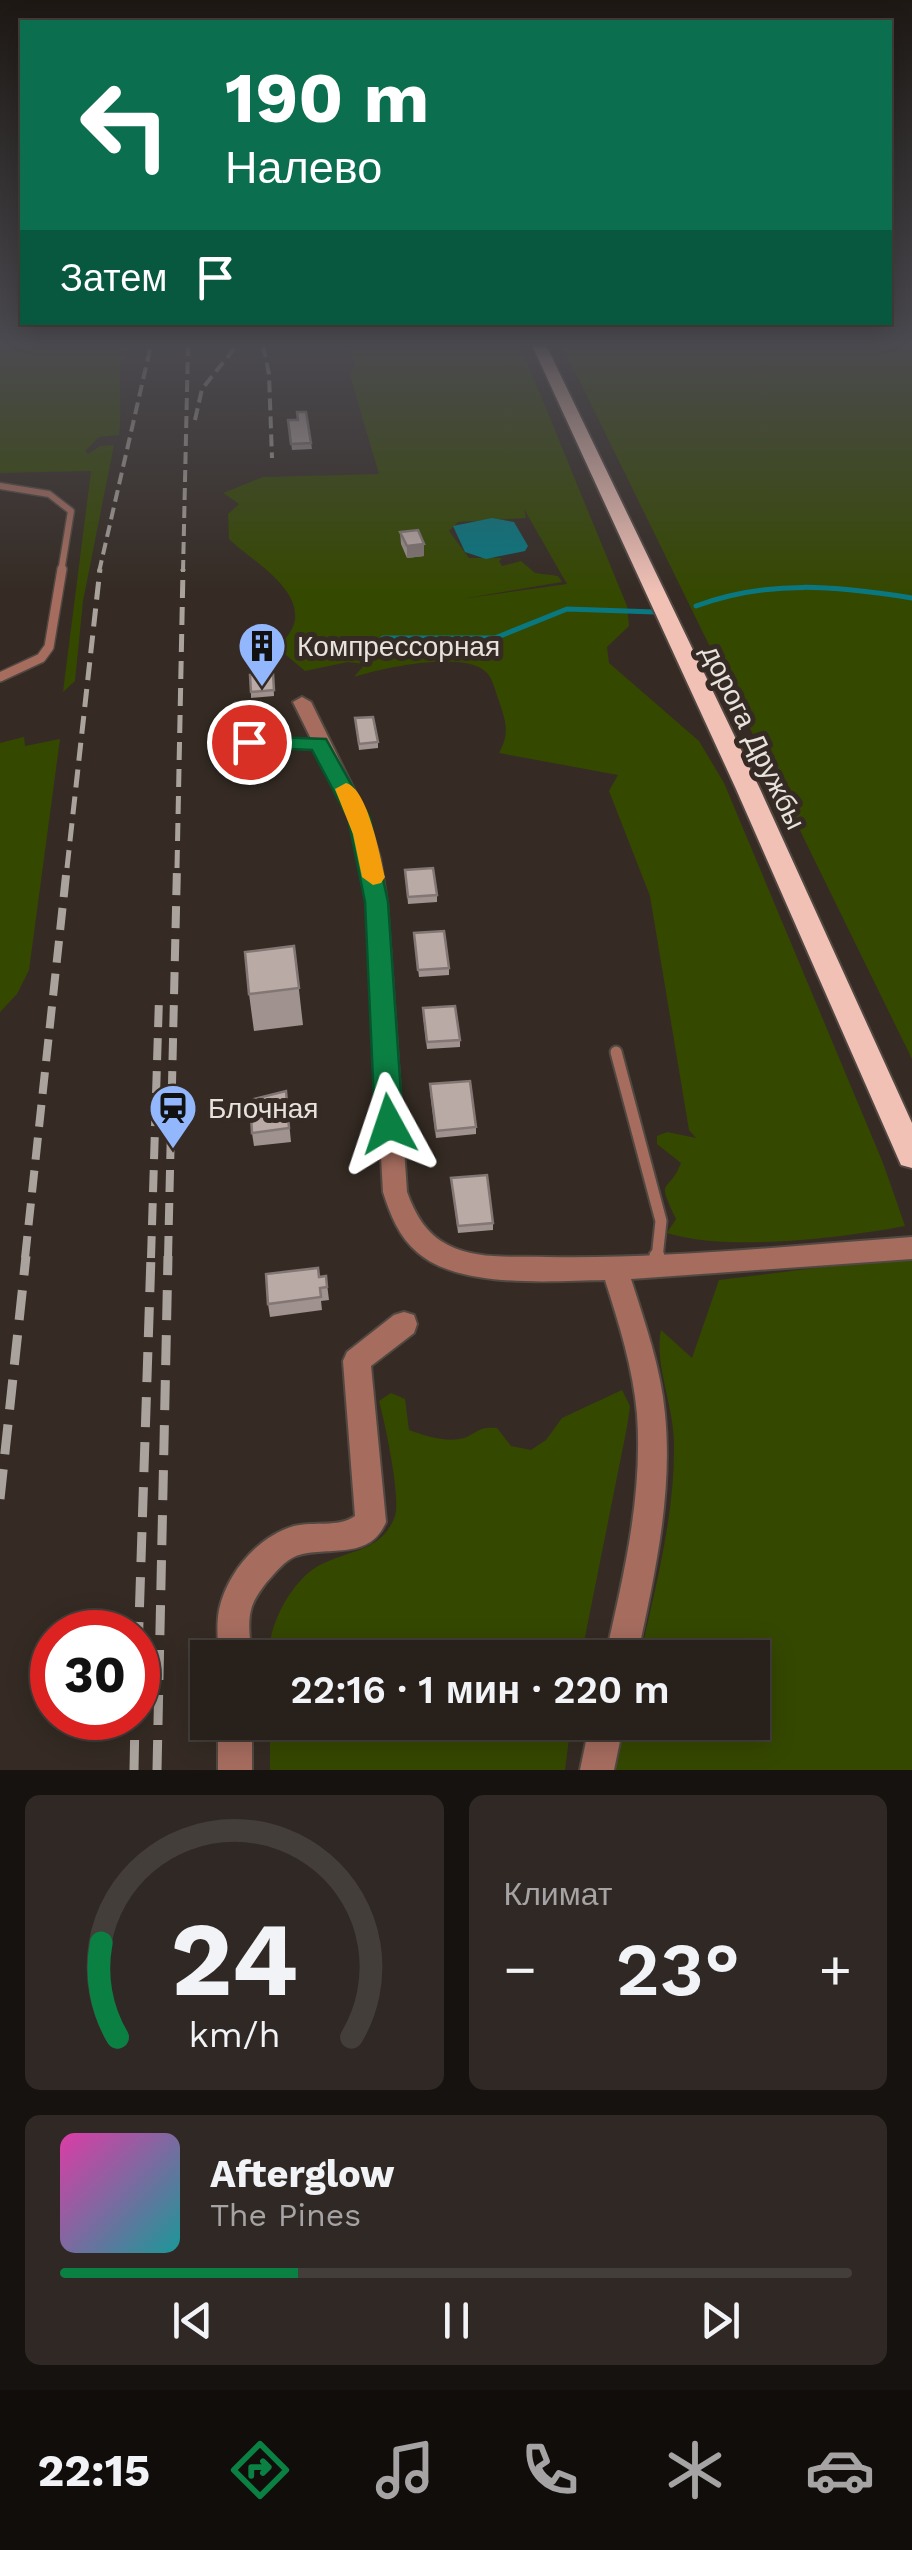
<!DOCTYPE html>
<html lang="ru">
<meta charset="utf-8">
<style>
body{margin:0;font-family:"Work Sans",sans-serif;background:#302824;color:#f1f3f6;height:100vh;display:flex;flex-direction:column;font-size:38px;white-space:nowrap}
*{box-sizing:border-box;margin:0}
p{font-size:32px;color:#a5a3a3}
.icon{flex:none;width:55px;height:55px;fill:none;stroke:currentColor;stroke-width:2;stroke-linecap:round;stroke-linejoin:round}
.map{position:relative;height:1770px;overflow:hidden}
.panel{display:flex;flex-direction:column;gap:25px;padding:25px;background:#16120f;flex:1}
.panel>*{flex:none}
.hud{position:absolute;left:20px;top:20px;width:872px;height:305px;border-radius:0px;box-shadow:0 5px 25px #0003,0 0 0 2px #443e3a;background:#0b6e4f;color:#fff;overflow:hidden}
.speed{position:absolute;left:30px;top:1610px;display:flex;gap:20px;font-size:50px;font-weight:700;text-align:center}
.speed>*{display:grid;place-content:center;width:130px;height:130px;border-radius:50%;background:#28201b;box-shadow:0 5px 25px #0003,0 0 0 2px #443e3a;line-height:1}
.speed .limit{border:15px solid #d22;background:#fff;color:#111}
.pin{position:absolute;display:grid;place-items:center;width:85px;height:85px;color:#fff;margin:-42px;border:5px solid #fff;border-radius:50%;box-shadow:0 2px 10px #0007}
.me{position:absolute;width:110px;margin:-55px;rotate:355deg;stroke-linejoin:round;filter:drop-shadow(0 0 8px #0008)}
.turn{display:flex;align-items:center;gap:35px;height:210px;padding:0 40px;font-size:45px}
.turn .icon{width:130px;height:130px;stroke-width:2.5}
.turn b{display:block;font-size:70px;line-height:85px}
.then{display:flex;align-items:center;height:95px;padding:0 40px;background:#0003;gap:20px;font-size:38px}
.big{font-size:75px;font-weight:600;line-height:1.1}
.panel .card{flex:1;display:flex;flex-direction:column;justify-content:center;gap:15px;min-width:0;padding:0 35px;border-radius:15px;background:#302824}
.panel .dial{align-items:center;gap:0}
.dial svg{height:260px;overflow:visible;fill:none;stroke:#443e3a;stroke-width:7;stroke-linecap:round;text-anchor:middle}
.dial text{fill:#f1f3f6;stroke:none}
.song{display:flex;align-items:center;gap:30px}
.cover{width:120px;height:120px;border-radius:15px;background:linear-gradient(135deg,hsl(320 70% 55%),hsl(180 70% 35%))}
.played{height:10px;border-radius:5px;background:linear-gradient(90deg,#0b8043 30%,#443e3a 30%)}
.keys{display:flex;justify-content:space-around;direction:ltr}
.heat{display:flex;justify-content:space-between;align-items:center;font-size:55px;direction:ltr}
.panel .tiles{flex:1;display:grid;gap:25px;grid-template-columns:1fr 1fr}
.card:last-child{grid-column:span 2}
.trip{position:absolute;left:190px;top:1640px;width:580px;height:100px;border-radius:0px;background:#28201b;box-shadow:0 5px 25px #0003,0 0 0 2px #443e3a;font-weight:600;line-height:100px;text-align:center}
.tab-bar{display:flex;height:160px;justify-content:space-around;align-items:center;background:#100d0b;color:#a5a3a3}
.tab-bar .icon{width:70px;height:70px}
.tab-bar .active{color:#0b8043}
.tab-bar b{font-size:45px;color:#f1f3f6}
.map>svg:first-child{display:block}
.green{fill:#354800;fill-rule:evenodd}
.water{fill:#097881}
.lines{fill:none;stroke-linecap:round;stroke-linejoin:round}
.stream{stroke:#097881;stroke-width:5}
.lane-far3-casing{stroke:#524842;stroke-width:9}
.lane-far2-casing{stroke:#524842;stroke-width:12}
.lane-far1-casing{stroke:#524842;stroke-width:15}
.lane-casing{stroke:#524842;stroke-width:19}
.street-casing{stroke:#524842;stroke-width:4}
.primary-casing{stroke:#524842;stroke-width:4}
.lane-far3{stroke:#a66d5f;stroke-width:6}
.lane-far2{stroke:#a66d5f;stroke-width:9}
.lane-far1{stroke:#a66d5f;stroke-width:11}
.lane{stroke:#a66d5f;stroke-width:15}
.street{fill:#a66d5f;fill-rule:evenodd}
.primary{fill:#f1c1b6;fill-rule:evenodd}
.rail-far3{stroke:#aaa39d;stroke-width:4;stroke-dasharray:12 6;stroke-linecap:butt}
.rail-far2{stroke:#aaa39d;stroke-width:5;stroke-dasharray:18 9;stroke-linecap:butt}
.rail-far1{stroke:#aaa39d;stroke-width:8;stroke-dasharray:22 11;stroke-linecap:butt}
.rail{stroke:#aaa39d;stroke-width:9;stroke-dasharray:30 15;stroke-linecap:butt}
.wall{fill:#a0928f}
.shaded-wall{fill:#827774}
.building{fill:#baaaa6;stroke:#827774;stroke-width:2.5}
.route{fill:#0b8043;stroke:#07532c;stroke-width:2.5}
.slow{fill:#f59e0b}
.labels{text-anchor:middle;stroke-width:10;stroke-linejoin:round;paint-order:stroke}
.poi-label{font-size:28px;fill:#e8e2dd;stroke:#352b24;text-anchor:start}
.street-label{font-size:28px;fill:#e8e2dd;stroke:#352b24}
</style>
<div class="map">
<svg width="912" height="1770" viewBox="0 0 912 1770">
<rect width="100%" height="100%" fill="#352b24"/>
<!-- green -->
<path class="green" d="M124 345C116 376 123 404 119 435L99 437 85 451 88 454 100 446 114 445 83 601 75 681 63 692 91 471 0 473V346Z
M350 345H520L627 606 629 626 607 647 609 663 699 741 724 783 883 1163 905 1226C841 1238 728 1252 667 1233L676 1219C655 1175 668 1196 681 1163L657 1144V1136L667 1132 696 1138 689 1130 650 896 609 791 618 775 499 753C510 733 506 722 499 701 495 691 493 678 486 672 463 650 382 668 354 677L365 664 348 662 305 671 279 649C284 639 293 632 295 620 299 585 250 560 229 539L228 514 239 504 223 493 263 477 379 474 350 376 355 364ZM524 509 567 584 461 599 562 582 558 576 535 573 521 561 502 566 499 561 502 558H469L449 531 458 522 526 518Z
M562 345H912V1059Z
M24 737 25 746 60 739 29 970 17 994 0 1012V743Z
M912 1256V1770H613L625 1723 752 1722V1658L640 1657C655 1588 675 1516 674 1444 674 1406 654 1364 661 1330L692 1358 719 1280Z
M622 1390 630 1406 627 1427 581 1657H269C268 1629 285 1594 307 1574 335 1549 381 1557 395 1516 401 1498 385 1423 379 1401L391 1393 405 1399 409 1430C425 1436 450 1444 467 1437 480 1430 481 1427 497 1428L511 1446 531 1450 546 1440 562 1418Z
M270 1723V1722L571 1723 565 1770H270Z"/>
<!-- water -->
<path class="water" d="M492 518 514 522 528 546 525 551 486 559 465 552 453 526Z"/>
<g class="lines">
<!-- stream -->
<path class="stream" d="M696 606C769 579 837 586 912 598
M383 638H495L567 609 655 612"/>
<!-- lane-far3 casing -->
<g class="lane-far3-casing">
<path id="lane-far3" d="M0 486 49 494 71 511 61 572"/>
</g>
<!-- lane-far2 casing -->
<g class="lane-far2-casing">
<path id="lane-far2" d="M0 677 41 658 49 647 62 569
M237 707 249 742 319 744"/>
</g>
<!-- lane-far1 casing -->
<g class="lane-far1-casing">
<path id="lane-far1" d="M616 1052 661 1221 657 1258"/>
</g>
<!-- lane casing -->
<g class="lane-casing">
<path id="lane" d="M656 1267 657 1256"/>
</g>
<!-- street casing -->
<g class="street-casing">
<path id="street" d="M302 697 311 702 367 816 380 858 387 902 407 1192C415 1214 426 1234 448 1245 476 1260 515 1256 546 1257 668 1259 790 1246 912 1237V1259L631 1279C645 1323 661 1368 665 1414 673 1496 654 1577 637 1658H605C623 1578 643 1497 637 1414 633 1368 619 1324 605 1280 552 1281 458 1289 417 1252 399 1237 390 1214 383 1192L367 902 358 847 349 816 293 702Z
M404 1312 414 1315 417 1324 414 1333 371 1366 386 1522C369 1562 327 1545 296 1556 284 1561 274 1574 266 1583 260 1591 253 1600 251 1610 247 1625 251 1642 251 1658H219C218 1642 216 1626 219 1610 227 1573 257 1537 294 1526 314 1521 338 1528 355 1516L343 1361 347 1352 394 1315Z
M218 1722H252V1770H218Z
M590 1722H624L614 1770H580Z"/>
</g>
<!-- primary casing -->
<g class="primary-casing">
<path id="primary" d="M532 345H546L760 789 912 1123V1168L901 1165 897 1156 736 789Z"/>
</g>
<!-- lane-far3 -->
<use href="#lane-far3" class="lane-far3"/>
<!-- lane-far2 -->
<use href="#lane-far2" class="lane-far2"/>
<!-- lane-far1 -->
<use href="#lane-far1" class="lane-far1"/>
<!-- lane -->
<use href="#lane" class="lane"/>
<!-- street -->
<use href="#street" class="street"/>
<!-- primary -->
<use href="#primary" class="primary"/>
<!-- rail-far3 -->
<path class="rail-far3" d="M263 345 269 374 272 458
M195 420 202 389 237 345
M99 572 151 345
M183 572 188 345"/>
<!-- rail-far2 -->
<path class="rail-far2" d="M67 868 100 569
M177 868 183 569"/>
<!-- rail-far1 -->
<path class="rail-far1" d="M25 1258 67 866
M151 1258 159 998
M168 1258 177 866"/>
<!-- rail -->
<path class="rail" d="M0 1499 26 1256
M138 1652 151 1256
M134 1770 135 1718
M157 1770 168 1256"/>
</g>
<!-- wall -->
<path class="wall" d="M306 412 312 449 292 450 288 420H298Z
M400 532 424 556 407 558 401 544Z
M273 674 274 696 251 698V692Z
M355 718 378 742V748L359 750Z
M405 870 437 895V902L408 904Z
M414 933 449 968V975L419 977Z
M294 946 303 1025 254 1031 249 994Z
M423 1015 460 1040V1047L427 1049Z
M286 1091 291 1142 254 1146 252 1133Z
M430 1091 476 1127V1134L436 1138Z
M451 1178 493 1223V1230L458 1233Z
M326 1276 329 1300 321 1301 322 1310 270 1317 268 1304 320 1277Z"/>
<!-- shaded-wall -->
<path class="shaded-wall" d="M424 544V556L407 558V546Z"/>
<!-- building -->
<path class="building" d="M297 412H306L311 443 291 444 288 420H298Z
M418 530 424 544 407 546 400 532Z
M273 674 274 690 251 692 250 675Z
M373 717 378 742 359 744 355 718Z
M433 868 437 895 408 897 405 870Z
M444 931 449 968 418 970 414 933Z
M294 946 299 988 249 994 245 952Z
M455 1006 460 1040 427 1042 423 1008Z
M470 1081 476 1127 436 1131 430 1084Z
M286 1091 289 1128 252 1133 250 1100Z
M487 1175 493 1223 458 1226 451 1178Z
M318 1268 319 1277 326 1276 327 1287 320 1288 321 1297 268 1304 266 1274Z"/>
<!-- sky -->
<linearGradient id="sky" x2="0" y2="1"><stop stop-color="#1d1814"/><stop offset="0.58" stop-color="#4b4a50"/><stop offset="1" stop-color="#4b4a50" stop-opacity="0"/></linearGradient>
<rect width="912" height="593" fill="url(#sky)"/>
<!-- route -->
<path class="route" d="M249 736 326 739 370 818 388 902 403 1124 399 1132 389 1135 379 1132 375 1124 365 902 348 818 312 750 242 747 239 742Z"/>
<!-- slow -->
<path class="slow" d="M346 783C368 789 380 856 385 877L381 883 373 885 362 877 353 834 335 789Z"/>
<!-- icons -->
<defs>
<g id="building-pin" transform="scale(2.5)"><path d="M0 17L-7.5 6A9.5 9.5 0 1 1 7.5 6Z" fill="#92b7fd" stroke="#352b24"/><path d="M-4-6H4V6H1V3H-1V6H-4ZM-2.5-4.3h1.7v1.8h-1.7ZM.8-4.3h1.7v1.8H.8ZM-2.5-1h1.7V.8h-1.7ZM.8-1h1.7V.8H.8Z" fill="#111"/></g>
<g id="station-pin" transform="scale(2.5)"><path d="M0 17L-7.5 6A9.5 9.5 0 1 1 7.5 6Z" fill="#92b7fd" stroke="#352b24"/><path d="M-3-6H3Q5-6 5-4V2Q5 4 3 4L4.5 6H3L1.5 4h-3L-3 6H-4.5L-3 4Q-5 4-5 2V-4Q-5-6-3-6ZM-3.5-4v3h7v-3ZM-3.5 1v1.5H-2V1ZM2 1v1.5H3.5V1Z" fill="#111"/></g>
</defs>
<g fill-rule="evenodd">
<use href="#building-pin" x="262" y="646"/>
<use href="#station-pin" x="173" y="1108"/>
</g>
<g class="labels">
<!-- poi labels -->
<g class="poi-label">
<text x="297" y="656">Компрессорная</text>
<text x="208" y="1118">Блочная</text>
</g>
<!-- street labels -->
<g class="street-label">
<text transform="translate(754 737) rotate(64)" y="10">дорога Дружбы</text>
</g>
</g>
</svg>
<div class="speed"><div class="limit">30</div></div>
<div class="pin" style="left:249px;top:742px;background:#d93025"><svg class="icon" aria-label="arrive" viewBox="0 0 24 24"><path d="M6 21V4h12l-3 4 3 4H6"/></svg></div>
<svg class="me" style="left:389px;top:1124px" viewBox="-20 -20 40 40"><path d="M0-17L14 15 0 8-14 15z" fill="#0b8043" stroke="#fff" stroke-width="4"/></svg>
<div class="trip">22:16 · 1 мин · 220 m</div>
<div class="hud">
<div class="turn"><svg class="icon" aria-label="left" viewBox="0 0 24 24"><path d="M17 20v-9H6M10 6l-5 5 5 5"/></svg><div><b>190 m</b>Налево</div></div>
<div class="then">Затем<svg class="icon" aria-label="arrive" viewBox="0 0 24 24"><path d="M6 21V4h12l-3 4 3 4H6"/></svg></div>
</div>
</div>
<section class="panel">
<div class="tiles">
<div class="card dial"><svg viewBox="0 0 100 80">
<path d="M14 69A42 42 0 1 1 86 69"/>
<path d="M14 69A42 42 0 0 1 9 40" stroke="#0b8043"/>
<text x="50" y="56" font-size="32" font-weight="700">24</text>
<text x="50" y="72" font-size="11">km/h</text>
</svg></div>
<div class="card"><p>Климат</p>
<div class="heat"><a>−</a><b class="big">23°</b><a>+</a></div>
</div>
<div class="card">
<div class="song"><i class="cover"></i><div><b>Afterglow</b><p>The Pines</p></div></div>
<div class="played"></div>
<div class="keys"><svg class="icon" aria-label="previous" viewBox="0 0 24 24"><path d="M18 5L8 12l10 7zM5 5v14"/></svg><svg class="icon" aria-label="pause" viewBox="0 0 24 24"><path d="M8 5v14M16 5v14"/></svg><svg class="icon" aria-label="next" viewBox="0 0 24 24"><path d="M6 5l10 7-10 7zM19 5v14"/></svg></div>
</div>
</div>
</section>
<nav class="tab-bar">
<b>22:15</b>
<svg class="icon active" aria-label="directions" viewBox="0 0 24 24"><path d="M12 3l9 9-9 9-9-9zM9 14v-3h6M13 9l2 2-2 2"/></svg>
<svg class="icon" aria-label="music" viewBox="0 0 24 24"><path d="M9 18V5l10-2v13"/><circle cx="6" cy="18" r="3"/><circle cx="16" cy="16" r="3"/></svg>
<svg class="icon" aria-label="phone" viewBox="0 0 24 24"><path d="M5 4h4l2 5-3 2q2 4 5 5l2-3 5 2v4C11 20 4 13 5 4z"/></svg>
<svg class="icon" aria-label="climate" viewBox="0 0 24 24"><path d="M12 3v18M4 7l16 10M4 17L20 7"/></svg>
<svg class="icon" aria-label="car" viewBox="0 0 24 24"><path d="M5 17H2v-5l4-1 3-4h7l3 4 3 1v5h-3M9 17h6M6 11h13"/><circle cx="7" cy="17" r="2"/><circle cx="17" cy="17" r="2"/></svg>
</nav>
